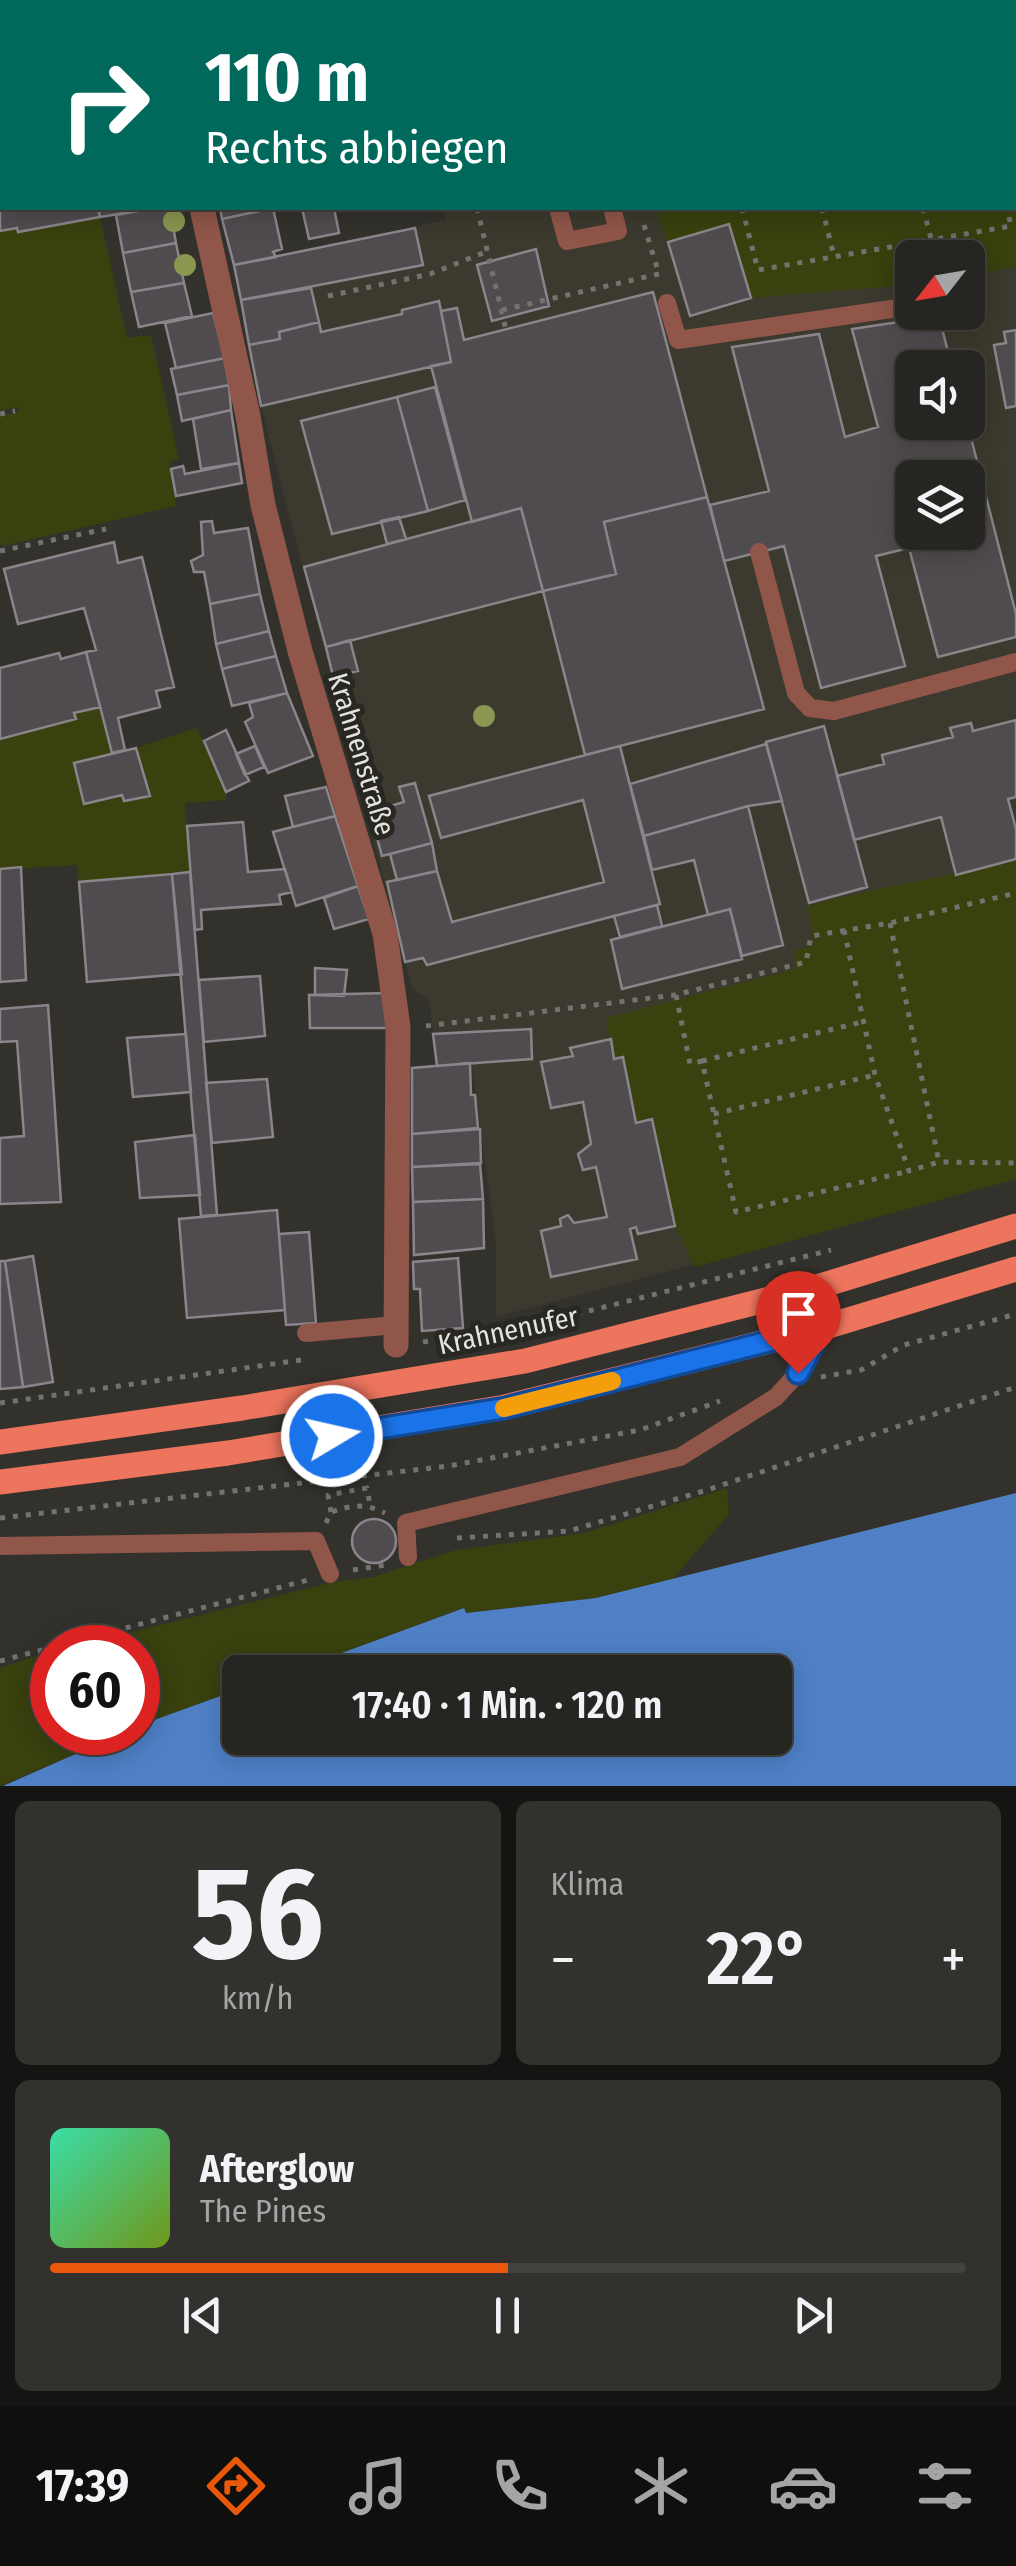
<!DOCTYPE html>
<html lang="de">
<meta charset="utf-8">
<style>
body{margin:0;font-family:"Fira Sans Condensed",sans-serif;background:#32312e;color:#f1f3f6;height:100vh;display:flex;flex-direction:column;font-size:38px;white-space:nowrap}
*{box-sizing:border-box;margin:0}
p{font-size:32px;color:#a4a5a5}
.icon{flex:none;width:55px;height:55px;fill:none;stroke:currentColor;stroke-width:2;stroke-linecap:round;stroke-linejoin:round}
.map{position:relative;height:1786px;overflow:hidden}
.details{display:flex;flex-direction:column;gap:15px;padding:15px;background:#151412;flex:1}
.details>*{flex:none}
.top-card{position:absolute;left:0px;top:0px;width:1018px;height:210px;box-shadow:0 5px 25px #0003,0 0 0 2px #42423f;background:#00695c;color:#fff;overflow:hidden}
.needle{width:65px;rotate:239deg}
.tools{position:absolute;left:895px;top:240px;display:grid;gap:20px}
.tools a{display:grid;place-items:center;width:90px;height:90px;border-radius:15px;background:#262521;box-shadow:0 5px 25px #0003,0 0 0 2px #42423f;font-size:50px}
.speed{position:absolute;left:30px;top:1625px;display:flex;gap:20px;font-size:50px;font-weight:700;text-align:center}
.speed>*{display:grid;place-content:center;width:130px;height:130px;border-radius:50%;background:#262521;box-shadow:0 5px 25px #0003,0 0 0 2px #42423f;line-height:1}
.speed .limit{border:15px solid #d22;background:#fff;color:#111}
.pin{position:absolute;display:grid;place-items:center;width:85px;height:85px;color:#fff;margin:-102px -42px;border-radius:50% 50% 50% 0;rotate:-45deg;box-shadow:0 0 10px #0007}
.pin .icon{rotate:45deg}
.me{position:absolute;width:110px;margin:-55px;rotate:81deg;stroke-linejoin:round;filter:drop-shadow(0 0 8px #0008)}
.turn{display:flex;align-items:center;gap:35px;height:210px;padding:0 40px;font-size:45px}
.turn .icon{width:130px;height:130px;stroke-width:2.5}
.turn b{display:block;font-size:70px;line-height:85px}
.big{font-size:75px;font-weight:600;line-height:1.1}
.details .widget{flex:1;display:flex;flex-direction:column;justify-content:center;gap:15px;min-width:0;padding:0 35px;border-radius:15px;background:#32312e}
.details .dial{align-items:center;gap:0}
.dial b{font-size:130px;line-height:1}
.song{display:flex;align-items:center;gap:30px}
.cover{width:120px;height:120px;border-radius:15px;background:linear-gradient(135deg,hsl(160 70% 55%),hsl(80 70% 35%))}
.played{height:10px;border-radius:5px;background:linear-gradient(90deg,#ea580c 50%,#42423f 50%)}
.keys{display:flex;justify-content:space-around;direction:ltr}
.heat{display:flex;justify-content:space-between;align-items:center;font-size:55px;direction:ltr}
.details .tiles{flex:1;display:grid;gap:15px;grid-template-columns:1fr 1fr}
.widget:last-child{grid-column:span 2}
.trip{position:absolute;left:222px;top:1655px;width:570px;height:100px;border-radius:15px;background:#262521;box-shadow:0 5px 25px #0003,0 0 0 2px #42423f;font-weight:600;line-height:100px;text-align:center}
.tab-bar{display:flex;height:160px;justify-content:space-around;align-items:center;background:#0f0f0d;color:#a4a5a5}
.tab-bar .icon{width:70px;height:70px}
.tab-bar .selected{color:#ea580c}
.tab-bar b{font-size:45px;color:#f1f3f6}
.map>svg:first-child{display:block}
.built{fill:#3c3a2e;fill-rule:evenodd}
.green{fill:#39410e}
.water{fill:#4f80c6}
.building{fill:#504b4f;stroke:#8a858a;stroke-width:2.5;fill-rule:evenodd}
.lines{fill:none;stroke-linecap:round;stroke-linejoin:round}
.path{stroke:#74726e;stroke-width:5;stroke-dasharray:5 8;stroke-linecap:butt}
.service{stroke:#91564a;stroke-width:18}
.minor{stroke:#91564a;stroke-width:25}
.primary{stroke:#ed745d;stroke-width:25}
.tree{fill:#8b9650}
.route-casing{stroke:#114b97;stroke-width:25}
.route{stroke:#1a73e8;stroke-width:18}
.slow{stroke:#f59e0b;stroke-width:18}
.labels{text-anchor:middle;stroke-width:10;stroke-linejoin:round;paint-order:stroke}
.street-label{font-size:28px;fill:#e4e3df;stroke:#292722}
</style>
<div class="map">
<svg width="1016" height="1786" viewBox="0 0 1016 1786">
<rect width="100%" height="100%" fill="#33312c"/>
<!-- built -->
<path class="built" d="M291 0H1016V1179L496 1317V1243L472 1065 437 1067 429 999 412 989 261 406 234 266 446 220 444 208H1015V2ZM912 258H968V312H912ZM912 368H968V422H912ZM912 478H968V532H912Z"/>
<!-- green -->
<path class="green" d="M1015 115 1016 267 968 275V258L947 257 945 254 912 258V285L751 298 729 224 668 242 655 208H1015Z
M100 217 127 338 151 335 179 459 169 462 176 506 3 546 0 543V416L19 412 17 407 0 411V231L17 228 18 232Z
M100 707 112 753 74 763 85 804 122 795 125 801 149 796 136 748 197 728 226 792V800L185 803 190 872 79 882 77 865 0 870V739Z
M1016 859V1179L695 1267 675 1226 652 1120 636 1123 614 1059 606 1018 796 969 794 951 814 945 807 906C876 887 947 877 1016 859Z
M727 1488 729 1514 673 1579 596 1598 465 1613 463 1608 290 1672H240V1689L138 1726V1648H67L334 1582 373 1577 456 1550 585 1533Z
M52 1651V1732L123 1733 0 1786V1668Z"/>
<!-- water -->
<path class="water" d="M1016 1493V1786H3L123 1733 138 1732V1726L143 1724 240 1689V1738H775V1672H290L464 1608 466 1613 596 1598Z"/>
<!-- building -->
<path class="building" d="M0 0 58 2H2L0 133Z
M590 0H700L701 2H591Z
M752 0H853L854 2H743Z
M0 173H2V208H98L100 217 18 232 17 228 0 231Z
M98 208H155L100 217Z
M155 208H170L176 243 123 253 116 215Z
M220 208H273L222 219Z
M273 208 282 249 273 252 276 257 234 265 222 219Z
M302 208H334L339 233 309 239Z
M729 224 751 298 690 316 668 242Z
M415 228 423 265 241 300 234 265Z
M176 243 184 283 131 292 123 253Z
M536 249 549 306 492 321 477 265Z
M184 283 192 316 139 327 131 292Z
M311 288 319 322 279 332 280 339 249 345 241 300Z
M653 292 707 497 604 522 616 574 543 591 521 508 472 522 431 366 451 362 441 311 457 308 464 340Z
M439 301 451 362 261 406 249 345 280 339 279 332 319 322 321 332 402 314V310Z
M213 313 225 358 176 368 165 323Z
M939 316 952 368H912V422H967L1016 614V637L938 657 909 548 876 556 905 666 821 688 784 546 724 561 710 505 769 491 732 347 819 334 845 437 878 427 852 329ZM912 478H968V532H912Z
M1016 330V406L1006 408 994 345 1006 343 1004 332Z
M225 358 229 385 177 395 171 369Z
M229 385 231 410 182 421 177 395Z
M435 387 465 500 428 511 397 397Z
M397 397 428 511 332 534 301 421Z
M231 410 239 463 201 469 193 419Z
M239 463 242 483 176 496 171 469 183 466 185 474Z
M707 497 764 709 585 755 543 591 616 574 604 522Z
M521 508 543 591 326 647 304 567Z
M399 517 406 539 387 544 381 521Z
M212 521 214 533 248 528 260 594 210 604 204 572H194L191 561 203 555 201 522Z
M114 542 118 563 142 557 174 687 156 691 160 707 118 718 125 750 112 753 86 652 96 650 84 608 18 624 4 569Z
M260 594 269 631 216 644 210 604Z
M269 631 276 656 222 669 216 644Z
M350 640 358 671 333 676 326 647Z
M86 652 100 707 74 713 76 719 0 739V668L59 653 61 659Z
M276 656 287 693 232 706 222 669Z
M287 693 313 756 268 773 245 722 253 717 249 703Z
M1016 720V797L1008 799 1016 829V859L956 875 941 817 854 840 837 776 884 764 882 755 953 737 950 728 971 723 973 731Z
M824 726 867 887 809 903 766 742Z
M226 730 249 781 226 792 204 741Z
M766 744 782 801 748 806 644 836 630 784Z
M255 746 264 767 245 775 236 754Z
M620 746 660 904 427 965 423 958 405 962 387 882 437 871 452 922 604 882 583 800 441 838 429 796Z
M136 748 150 796 124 801 122 795 84 804 74 763Z
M415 783 432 843 382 856 370 812 404 802 399 787Z
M326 787 335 816 293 827 285 796Z
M748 806 783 945 742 956 730 909 708 915 694 860 652 870 644 836Z
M335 816 358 886 296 906 273 832Z
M243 822 248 872 285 869 292 892 279 895 281 904 201 910 202 929 195 930 187 826Z
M432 843 437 871 397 880 390 854Z
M21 867 26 980 0 982V869Z
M190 872 217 1215 201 1216 172 874Z
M172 874 182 974 87 982 79 882Z
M358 886 369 919 334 929 324 898Z
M657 905 662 926 620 937 614 916Z
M730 909 742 959 622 989 611 940Z
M315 968 347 970 344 996 315 995Z
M260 976 265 1036 204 1042 199 980Z
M387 993 390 1028H310L309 995Z
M48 1005 61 1202 0 1204V1138L24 1136 17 1041 0 1042V1009Z
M531 1029 532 1059 437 1066 433 1034Z
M186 1034 191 1092 133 1097 127 1038Z
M611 1039 614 1059 623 1057 636 1123 652 1119 675 1226 638 1234 636 1227 630 1229 637 1259 551 1277 541 1231 561 1226 560 1219 568 1215 574 1223 607 1217 596 1167 583 1170 578 1154 591 1144 583 1102 551 1108 541 1062 573 1056 570 1048Z
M470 1063 471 1095H475L478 1128 412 1134V1068Z
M267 1079 273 1137 212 1143 206 1083Z
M480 1129 481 1163 412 1167V1134Z
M195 1135 200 1195 140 1198 135 1142Z
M480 1164 483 1199 413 1202 412 1167Z
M483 1199 484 1248 414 1255 413 1202Z
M277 1210 285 1310 187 1318 179 1219Z
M309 1232 316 1323 286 1325 279 1234Z
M33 1256 53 1382 23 1387 5 1261Z
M458 1258 463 1328 422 1331 420 1289H414L413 1262Z
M0 1261H5L23 1387 0 1389Z
M352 1541a22 22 0 1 1 44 0a22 22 0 1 1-44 0Z"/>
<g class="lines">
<!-- path -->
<path class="path" d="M467 0 468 2
M953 0V2
M477 208 506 330
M742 208 758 270 1011 226 1007 208
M822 208 834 256
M923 208 936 258
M644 225 659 274
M328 296 430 274 488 251
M502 310 659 274 661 280
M0 414 15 411
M0 551 106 529
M890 923 939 1162
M844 930 875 1075 909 1171 939 1162 1016 1163
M676 995 690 1064 702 1061 736 1212 909 1171
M426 1026 675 995 806 962 811 936 890 923 1016 893
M702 1061 862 1022
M714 1114 875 1075
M423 1342 513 1330 831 1250
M821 1377 861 1370 904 1345 1016 1314
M0 1403 308 1359
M331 1512 328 1495 367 1488 370 1505
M0 1518 449 1466 640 1430 720 1401
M326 1523 331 1512C352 1505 365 1503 385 1513
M457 1538 569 1531 710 1489 1016 1387
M353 1570 386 1565
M0 1661 308 1580"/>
<!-- service -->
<path class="service" d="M541 0 545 2
M0 147H2
M558 208 567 241 618 231 612 208
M667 303 678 340 912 306
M759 552 796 693 810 708 834 711 1016 662
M306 1333 395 1325
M0 1546 316 1541 330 1574
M408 1557 406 1523 680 1457 776 1397 798 1373 822 1328"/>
<!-- minor -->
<path class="minor" d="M147 0 148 2
M202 208 248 416 263 505 300 651 385 934 398 1027 396 1345"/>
<!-- primary -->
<path class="primary" d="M0 1442 242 1408 525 1361 817 1287 1016 1226
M0 1482 228 1453 505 1407 822 1328 1016 1269"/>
</g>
<!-- trees -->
<g class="tree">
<circle cx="174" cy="221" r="11"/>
<circle cx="185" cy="265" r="11"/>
<circle cx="484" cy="716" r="11"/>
</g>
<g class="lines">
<!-- route casing -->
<g class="route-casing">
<path id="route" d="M332 1436 505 1408 822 1328 798 1373"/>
</g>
<!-- route -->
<use href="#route" class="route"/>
<!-- slow -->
<path class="slow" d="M504 1408 612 1381"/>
</g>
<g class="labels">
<!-- street labels -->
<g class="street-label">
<text transform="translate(362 754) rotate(73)" y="10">Krahnenstraße</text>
<text transform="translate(508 1330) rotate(-12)" y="10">Krahnenufer</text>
</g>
</g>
</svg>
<div class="tools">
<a><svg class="needle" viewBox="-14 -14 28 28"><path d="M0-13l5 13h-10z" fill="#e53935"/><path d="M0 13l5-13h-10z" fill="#a4a5a5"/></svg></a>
<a><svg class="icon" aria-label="sound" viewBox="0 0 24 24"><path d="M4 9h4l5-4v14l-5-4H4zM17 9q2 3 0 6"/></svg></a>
<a><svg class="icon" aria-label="layers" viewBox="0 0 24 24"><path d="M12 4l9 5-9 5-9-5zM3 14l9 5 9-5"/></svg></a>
</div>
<div class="speed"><div class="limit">60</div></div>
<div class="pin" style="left:798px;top:1373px;background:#d93025"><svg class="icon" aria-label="arrive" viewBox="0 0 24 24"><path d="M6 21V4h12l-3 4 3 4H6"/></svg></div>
<svg class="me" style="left:332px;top:1436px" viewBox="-20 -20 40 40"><circle r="17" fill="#1a73e8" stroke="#fff" stroke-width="3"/><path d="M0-11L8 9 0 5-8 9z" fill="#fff"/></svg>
<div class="trip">17:40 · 1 Min. · 120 m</div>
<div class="top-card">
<div class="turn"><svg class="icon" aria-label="right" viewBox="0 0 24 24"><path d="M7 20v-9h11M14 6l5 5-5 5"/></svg><div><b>110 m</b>Rechts abbiegen</div></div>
</div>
</div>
<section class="details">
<div class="tiles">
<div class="widget dial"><b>56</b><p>km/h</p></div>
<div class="widget"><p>Klima</p>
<div class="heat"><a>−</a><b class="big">22°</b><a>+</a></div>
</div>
<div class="widget">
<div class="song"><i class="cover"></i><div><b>Afterglow</b><p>The Pines</p></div></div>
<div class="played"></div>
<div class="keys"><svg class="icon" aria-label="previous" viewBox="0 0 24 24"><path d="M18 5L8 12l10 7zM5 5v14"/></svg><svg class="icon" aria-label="pause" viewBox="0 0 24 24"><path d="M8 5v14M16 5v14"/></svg><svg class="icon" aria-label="next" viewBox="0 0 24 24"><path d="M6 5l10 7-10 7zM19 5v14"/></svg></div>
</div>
</div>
</section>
<nav class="tab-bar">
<b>17:39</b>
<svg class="icon selected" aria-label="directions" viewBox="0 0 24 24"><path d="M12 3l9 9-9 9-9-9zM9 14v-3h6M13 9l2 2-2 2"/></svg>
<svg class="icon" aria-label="music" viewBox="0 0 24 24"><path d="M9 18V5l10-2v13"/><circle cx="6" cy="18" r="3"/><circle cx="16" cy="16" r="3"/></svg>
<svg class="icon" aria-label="phone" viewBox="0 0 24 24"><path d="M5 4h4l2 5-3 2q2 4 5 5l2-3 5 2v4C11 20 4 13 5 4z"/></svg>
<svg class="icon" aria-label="climate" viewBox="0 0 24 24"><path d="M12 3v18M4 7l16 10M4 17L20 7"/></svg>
<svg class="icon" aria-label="car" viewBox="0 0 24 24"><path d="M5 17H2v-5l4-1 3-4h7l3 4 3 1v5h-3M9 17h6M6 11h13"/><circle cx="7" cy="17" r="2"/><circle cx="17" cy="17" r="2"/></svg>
<svg class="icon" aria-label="filters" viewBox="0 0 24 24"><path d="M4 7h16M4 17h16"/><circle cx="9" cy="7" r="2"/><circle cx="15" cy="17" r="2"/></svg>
</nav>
